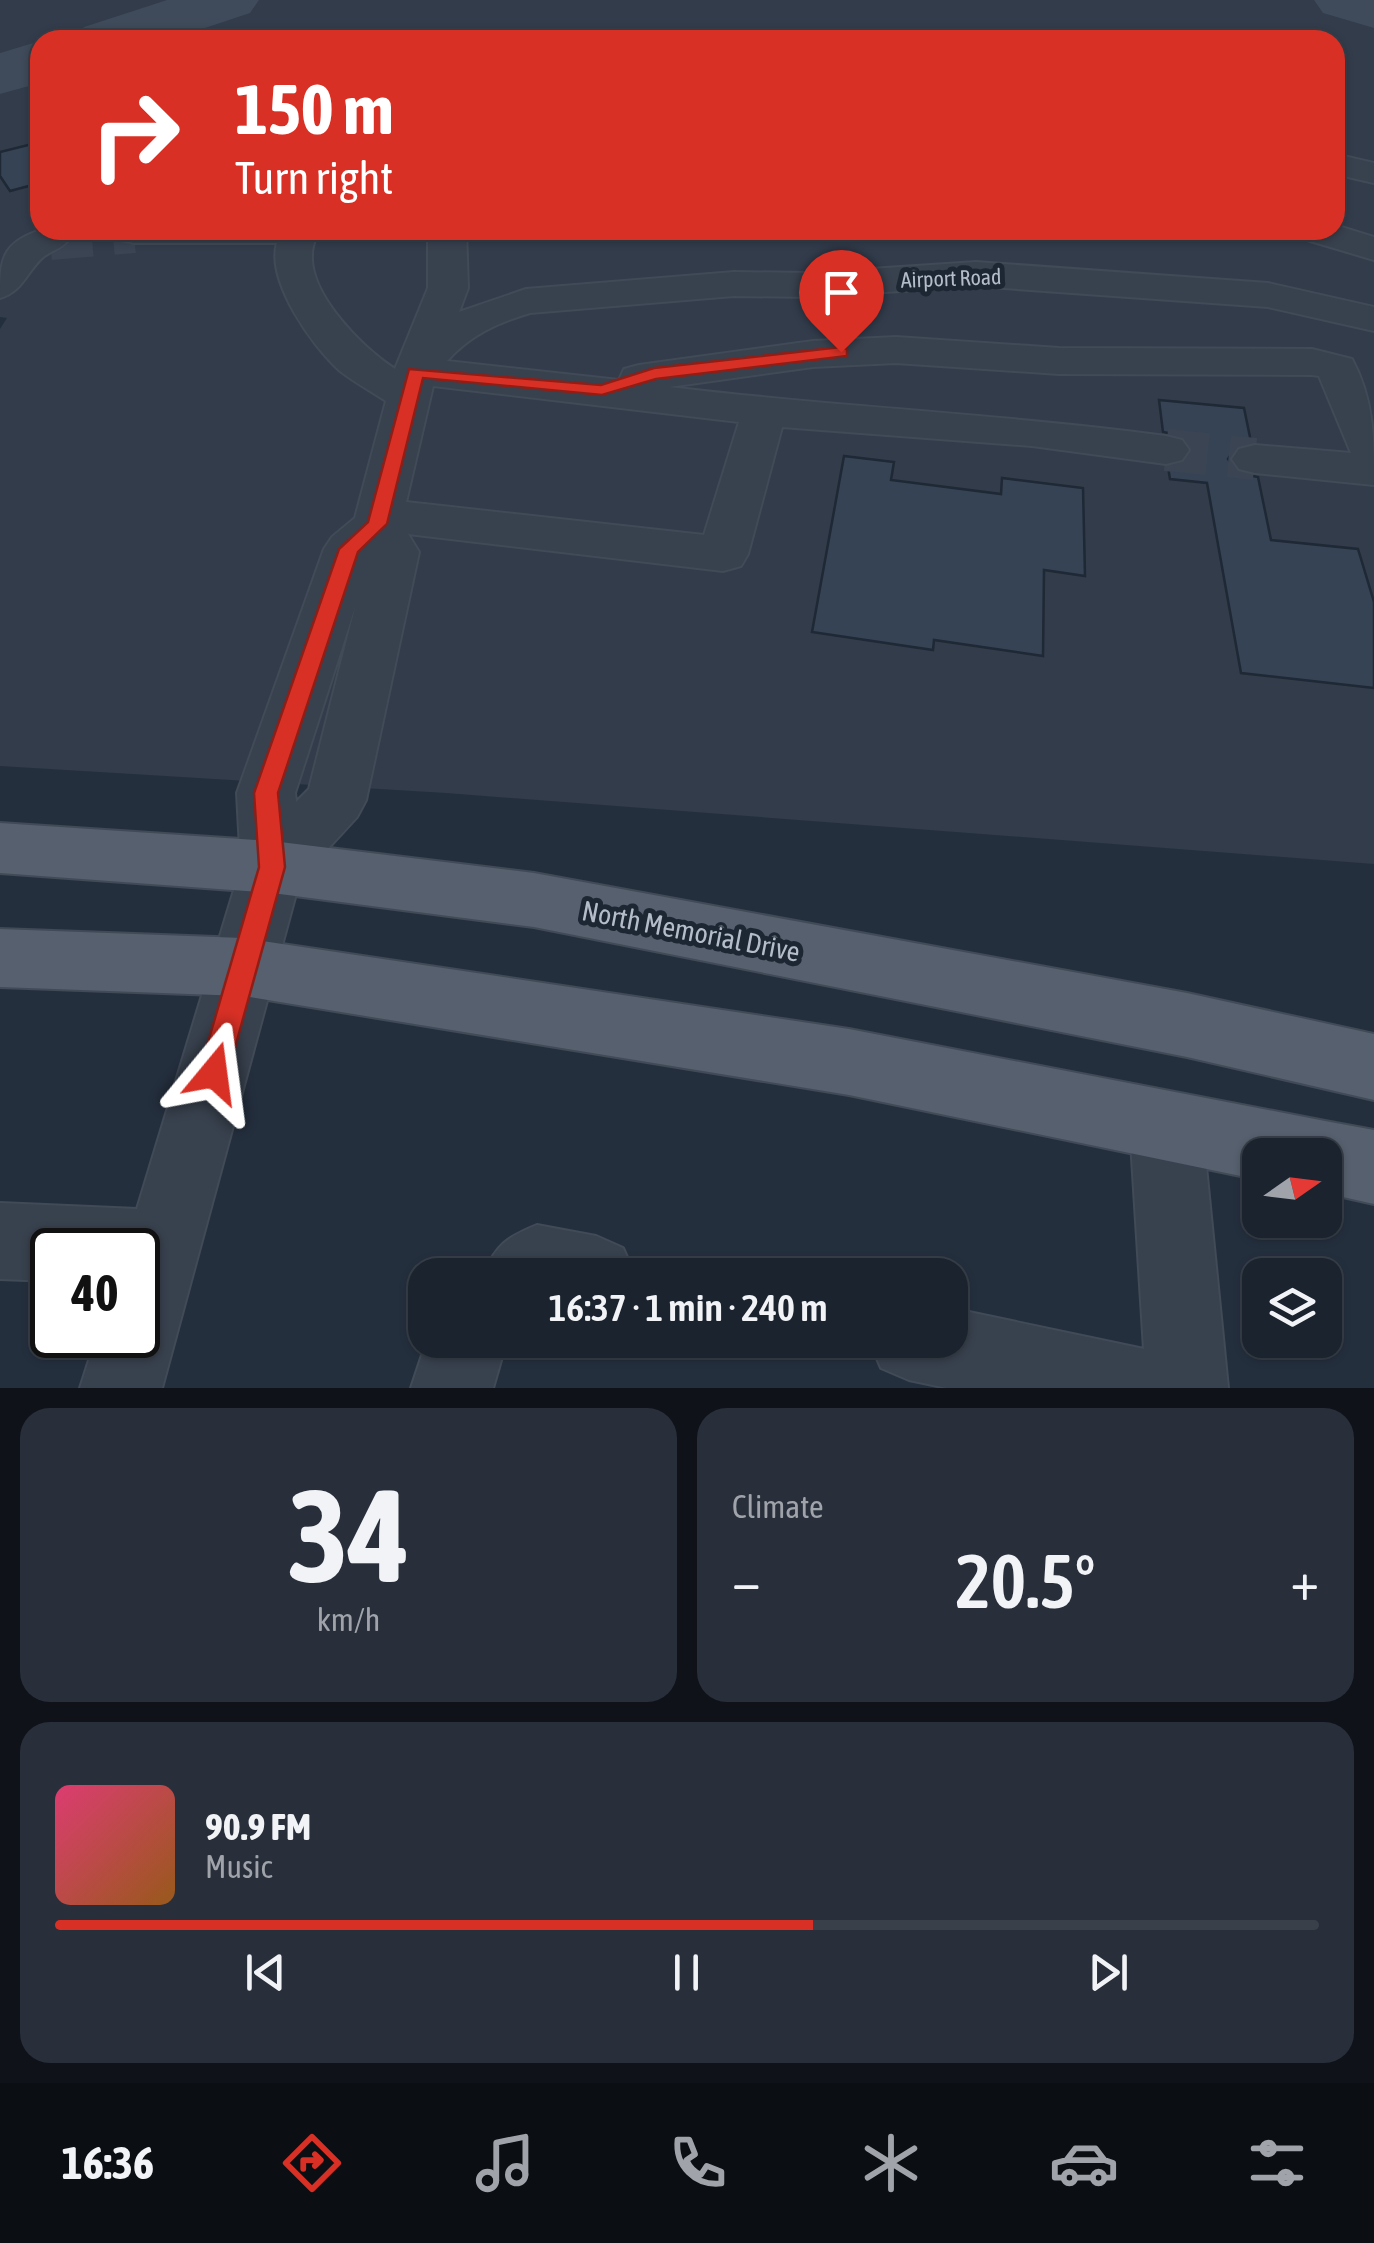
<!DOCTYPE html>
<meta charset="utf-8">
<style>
body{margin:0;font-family:"Asap Condensed",sans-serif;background:#282f3a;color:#f1f3f6;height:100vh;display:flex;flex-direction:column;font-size:38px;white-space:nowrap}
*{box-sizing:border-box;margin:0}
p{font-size:32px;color:#a0a4aa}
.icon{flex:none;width:55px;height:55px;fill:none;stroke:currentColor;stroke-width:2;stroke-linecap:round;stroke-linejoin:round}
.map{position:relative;height:1388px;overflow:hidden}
.side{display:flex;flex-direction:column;gap:20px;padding:20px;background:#0f1319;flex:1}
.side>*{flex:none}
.guide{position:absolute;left:30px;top:30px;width:1315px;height:210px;border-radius:30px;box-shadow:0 2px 8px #0004,0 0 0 2px #39404a;background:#d93025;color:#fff;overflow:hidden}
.needle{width:65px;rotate:76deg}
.buttons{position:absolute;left:1242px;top:1138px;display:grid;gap:20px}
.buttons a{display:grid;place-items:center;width:100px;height:100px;border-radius:20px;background:#1b232e;box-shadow:0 2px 8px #0004,0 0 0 2px #39404a;font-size:50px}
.speed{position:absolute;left:30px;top:1228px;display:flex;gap:20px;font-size:50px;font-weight:700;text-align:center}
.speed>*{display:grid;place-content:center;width:130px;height:130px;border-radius:50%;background:#1b232e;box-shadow:0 2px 8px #0004,0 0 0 2px #39404a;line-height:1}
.speed .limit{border:5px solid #111;border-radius:15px;background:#fff;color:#111}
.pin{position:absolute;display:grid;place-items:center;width:85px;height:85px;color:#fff;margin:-102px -42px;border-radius:50% 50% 50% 0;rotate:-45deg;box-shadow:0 0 10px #0007}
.pin .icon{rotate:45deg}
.me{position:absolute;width:110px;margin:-55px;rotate:16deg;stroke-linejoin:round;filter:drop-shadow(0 0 8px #0008)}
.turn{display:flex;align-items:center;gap:35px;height:210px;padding:0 40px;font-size:45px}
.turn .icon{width:130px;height:130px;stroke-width:2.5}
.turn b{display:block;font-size:70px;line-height:85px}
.big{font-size:75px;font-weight:600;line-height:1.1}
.side .tile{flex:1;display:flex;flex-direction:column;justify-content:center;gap:15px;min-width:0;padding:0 35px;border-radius:30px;background:#282f3a}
.side .dial{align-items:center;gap:0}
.dial b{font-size:130px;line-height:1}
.song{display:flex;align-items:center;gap:30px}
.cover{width:120px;height:120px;border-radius:15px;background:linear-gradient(135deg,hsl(340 70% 55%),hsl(30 70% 35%))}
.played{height:10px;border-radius:5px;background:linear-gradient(90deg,#d93025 60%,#39404a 60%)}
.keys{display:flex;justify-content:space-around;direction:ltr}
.heat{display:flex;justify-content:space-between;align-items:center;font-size:55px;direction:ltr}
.side .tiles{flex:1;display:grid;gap:20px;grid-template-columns:1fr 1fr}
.tile:last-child{grid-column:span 2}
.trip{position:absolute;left:408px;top:1258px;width:560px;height:100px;border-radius:30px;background:#1b232e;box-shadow:0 2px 8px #0004,0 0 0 2px #39404a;font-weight:600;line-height:100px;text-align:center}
.tabs{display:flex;height:160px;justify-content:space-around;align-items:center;background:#0b0e12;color:#a0a4aa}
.tabs .icon{width:70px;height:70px}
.tabs .active{color:#d93025}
.tabs b{font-size:45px;color:#f1f3f6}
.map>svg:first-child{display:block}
.airport{fill:#323c4b;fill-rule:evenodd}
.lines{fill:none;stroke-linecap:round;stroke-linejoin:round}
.taxiway{fill:#3f4a5a;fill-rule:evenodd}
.building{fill:#364354;stroke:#1f2835;stroke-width:2.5}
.minor-tunnel{stroke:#3a4453;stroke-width:42;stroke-dasharray:42 21;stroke-linecap:butt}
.minor-casing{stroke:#414a57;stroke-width:4}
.major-casing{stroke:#414a57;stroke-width:4}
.minor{fill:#38414e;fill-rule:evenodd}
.major{fill:#56606e;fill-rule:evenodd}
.route{fill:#d93025;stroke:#8d1f18;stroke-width:2.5}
.labels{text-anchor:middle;stroke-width:10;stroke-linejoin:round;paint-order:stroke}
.far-street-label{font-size:22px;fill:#b4bcc9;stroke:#1d2633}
.street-label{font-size:28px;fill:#b4bcc9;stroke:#1d2633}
</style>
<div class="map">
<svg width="1374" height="1388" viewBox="0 0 1374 1388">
<rect width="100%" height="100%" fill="#242f3e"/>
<!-- airport -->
<path class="airport" d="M0 0H1374V864L446 793 0 766V329L7 318 0 317ZM40 40H1335V230H40Z"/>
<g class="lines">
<!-- taxiway -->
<path class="taxiway" d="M167 0H259L250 13 169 40H74L84 27Z
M1314 0H1374V28L1323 13Z
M40 41V83L0 94V53Z"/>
</g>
<!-- building -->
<path class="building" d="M40 142V183L10 191 0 176V152Z
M1159 400 1244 408 1251 442 1236 447 1228 459 1238 473 1258 477 1271 540 1358 549 1374 602V688L1241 673 1207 483 1170 479 1168 467 1185 462 1193 450 1183 436 1163 432Z
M844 456 894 462 891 480 1001 494 1002 478 1083 488 1085 576 1044 570 1043 656 934 640 933 650 812 632Z"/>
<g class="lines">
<!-- minor-tunnel -->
<path class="minor-tunnel" d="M50 239 134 232
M1166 450 1255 459"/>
<!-- minor casing -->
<g class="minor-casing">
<path id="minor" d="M968 30 978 33 984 40 953 39 958 33Z
M1335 154 1374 163V183L1335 174Z
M1335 225 1374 237V260L1300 238 1294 230H1335Z
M41 230 63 231 69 239C61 250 51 250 42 258 26 273 22 292 0 298 0 260 1 243 41 230Z
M117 230H318C316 237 312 246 312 254 309 295 363 348 395 369L428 288V230H466L468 288 459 312 526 289 734 272 810 273 976 262 1268 283 1374 307V331L1268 307 976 286 810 297 734 296 530 313C497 323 470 335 447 361L619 380 624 369 639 365 813 341 896 337 1059 348 1312 349 1352 359C1374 400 1374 438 1374 485L1255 473 1239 469 1232 459 1239 449 1255 445 1351 453 1319 376 1312 375 1059 374 896 363 813 367 669 387C834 407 1001 414 1166 436L1182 440 1189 450 1182 460 1166 464 1032 446 782 427 748 554 741 566 723 571 408 534 419 552 366 800 357 817 300 879 162 1388H80L97 1335H138V1250H52V1281L0 1279V1203L137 1209 241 867 237 793 324 549 332 537 355 518 386 401C371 391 354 382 340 371 312 346 266 281 277 243H134L121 240ZM433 386 739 422 704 535 406 502ZM356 604 309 789 296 802 295 793Z
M1166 1091 1191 1101 1202 1126 1228 1388H947L909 1380 881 1368 869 1340H950V1308L1144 1349 1130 1126 1141 1101Z
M537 1225 596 1236 623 1248 635 1275H483C496 1245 507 1237 537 1225Z
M427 1340H507L493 1388H411Z"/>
</g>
<!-- major casing -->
<g class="major-casing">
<path id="major" d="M0 823 272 841 534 873 1187 993 1374 1034V1100L1187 1057 534 927 272 893 0 873Z
M0 929 243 938 849 1029 1325 1121 1374 1130V1204L1325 1193V1155H1260V1180L849 1095 243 996 0 987Z"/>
</g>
<!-- minor -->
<use href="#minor" class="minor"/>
<!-- major -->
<use href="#major" class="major"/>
</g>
<!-- route -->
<path class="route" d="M841 347 847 349V356L656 379 602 395 423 378 387 524 358 552 278 793 285 867 228 1073 224 1082 214 1087 203 1082 199 1073 259 867 254 793 339 549 368 522 409 369 601 385 654 368Z"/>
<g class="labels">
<!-- far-street labels -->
<g class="far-street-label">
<text transform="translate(951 278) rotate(-2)" y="8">Airport Road</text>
</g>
<!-- street labels -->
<g class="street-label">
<text transform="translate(691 931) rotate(11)" y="10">North Memorial Drive</text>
</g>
</g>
</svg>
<div class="buttons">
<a><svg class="needle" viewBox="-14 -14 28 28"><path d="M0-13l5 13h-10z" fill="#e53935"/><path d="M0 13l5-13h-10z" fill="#a0a4aa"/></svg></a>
<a><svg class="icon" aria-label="layers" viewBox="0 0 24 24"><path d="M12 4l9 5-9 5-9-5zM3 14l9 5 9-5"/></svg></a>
</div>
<div class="speed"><div class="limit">40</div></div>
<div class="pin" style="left:841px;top:352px;background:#d93025"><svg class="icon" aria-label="arrive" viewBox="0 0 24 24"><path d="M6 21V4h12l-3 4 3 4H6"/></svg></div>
<svg class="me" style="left:214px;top:1073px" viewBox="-20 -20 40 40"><path d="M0-17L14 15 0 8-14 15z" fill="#d93025" stroke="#fff" stroke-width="4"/></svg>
<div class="trip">16:37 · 1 min · 240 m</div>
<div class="guide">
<div class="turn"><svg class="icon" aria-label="right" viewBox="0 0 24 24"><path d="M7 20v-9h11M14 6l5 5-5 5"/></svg><div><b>150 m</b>Turn right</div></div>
</div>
</div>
<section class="side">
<div class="tiles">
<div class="tile dial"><b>34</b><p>km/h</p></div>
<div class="tile"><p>Climate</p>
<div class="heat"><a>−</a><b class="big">20.5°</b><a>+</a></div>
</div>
<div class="tile">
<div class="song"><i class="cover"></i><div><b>90.9 FM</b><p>Music</p></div></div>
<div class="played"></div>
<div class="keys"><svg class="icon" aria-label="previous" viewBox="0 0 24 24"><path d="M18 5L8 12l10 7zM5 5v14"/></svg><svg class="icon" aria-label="pause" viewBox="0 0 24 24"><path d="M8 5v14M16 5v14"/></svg><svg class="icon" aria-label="next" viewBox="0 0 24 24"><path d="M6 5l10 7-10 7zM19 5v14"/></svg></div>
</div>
</div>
</section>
<nav class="tabs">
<b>16:36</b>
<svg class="icon active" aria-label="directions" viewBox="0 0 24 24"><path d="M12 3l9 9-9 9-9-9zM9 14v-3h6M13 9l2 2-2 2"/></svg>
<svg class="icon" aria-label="music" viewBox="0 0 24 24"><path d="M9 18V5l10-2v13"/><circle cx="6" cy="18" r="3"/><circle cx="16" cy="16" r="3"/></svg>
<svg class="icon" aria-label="phone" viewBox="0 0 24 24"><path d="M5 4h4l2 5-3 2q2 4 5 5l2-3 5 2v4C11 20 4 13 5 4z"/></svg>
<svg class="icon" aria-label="climate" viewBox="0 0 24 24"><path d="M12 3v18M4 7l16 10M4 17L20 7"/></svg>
<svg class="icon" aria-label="car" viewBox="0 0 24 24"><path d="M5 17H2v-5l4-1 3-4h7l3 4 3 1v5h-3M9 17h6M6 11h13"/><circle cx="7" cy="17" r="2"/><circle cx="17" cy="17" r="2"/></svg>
<svg class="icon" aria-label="filters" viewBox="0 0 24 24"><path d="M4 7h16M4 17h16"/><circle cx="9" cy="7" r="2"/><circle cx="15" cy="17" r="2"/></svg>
</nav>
